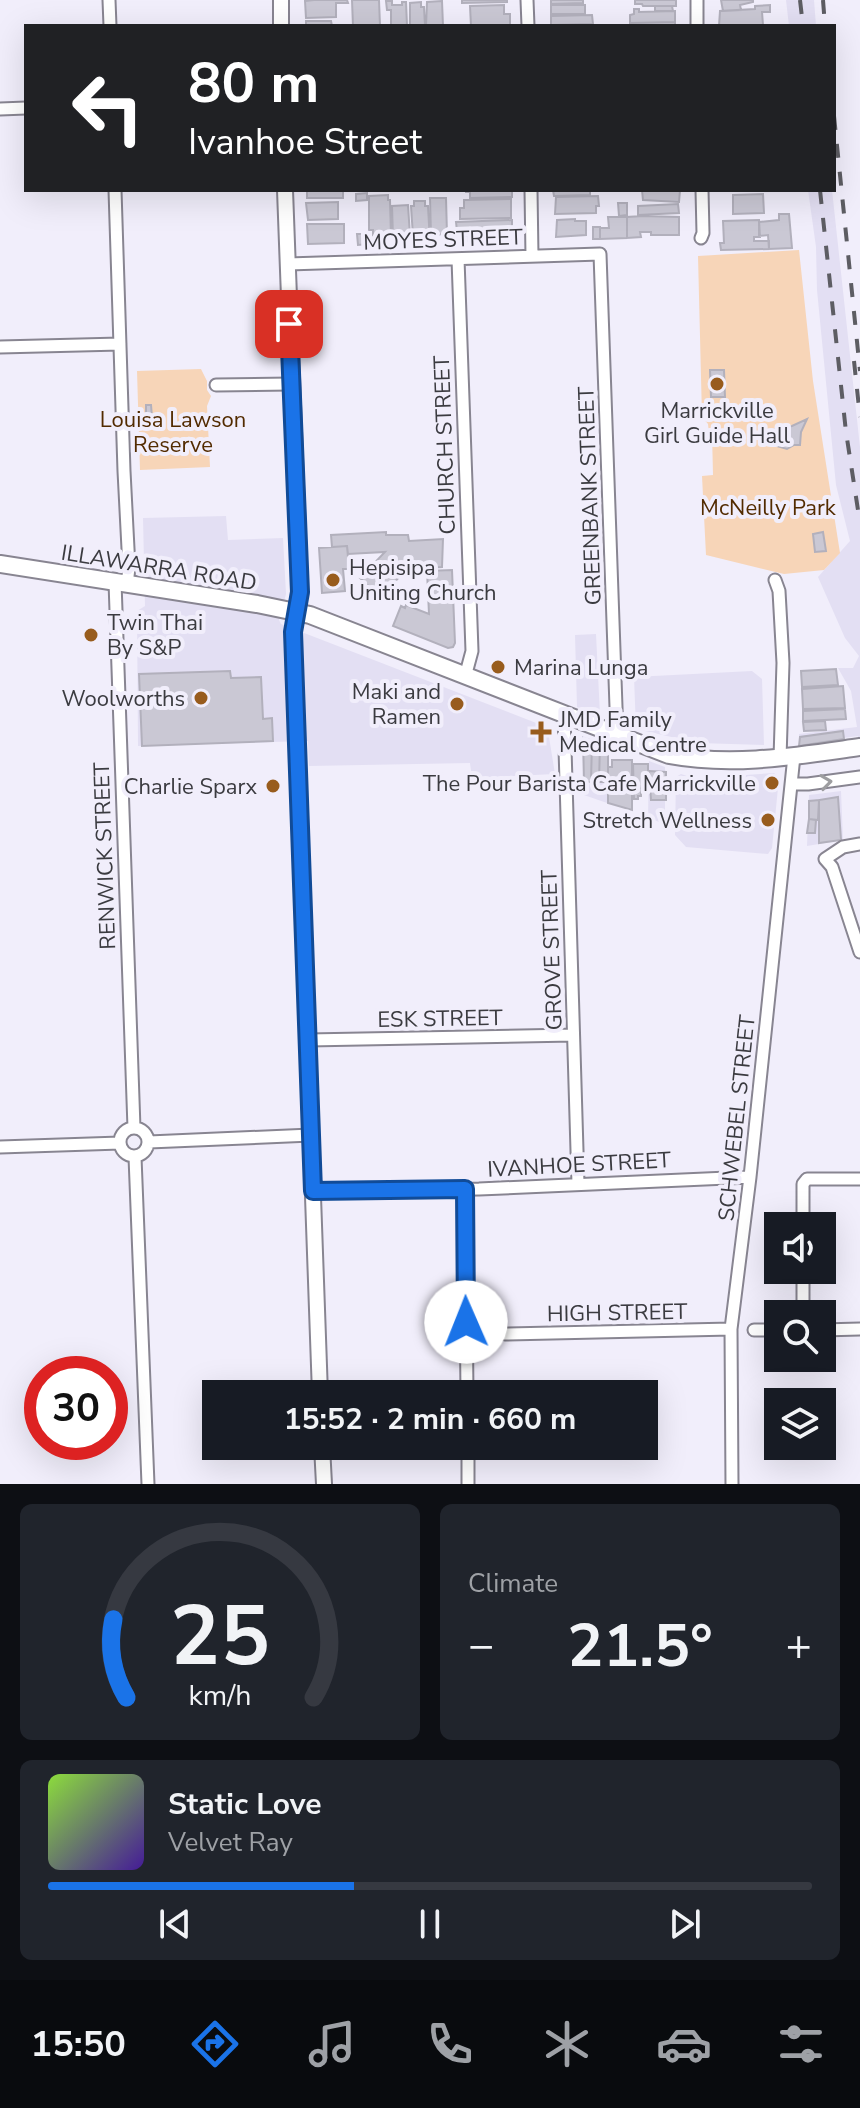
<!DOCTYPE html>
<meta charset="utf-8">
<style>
body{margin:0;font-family:"Nunito Sans",sans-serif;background:#20242c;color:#f1f3f6;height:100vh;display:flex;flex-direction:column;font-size:30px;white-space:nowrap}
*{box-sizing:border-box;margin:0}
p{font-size:26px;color:#9ea1a6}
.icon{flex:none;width:44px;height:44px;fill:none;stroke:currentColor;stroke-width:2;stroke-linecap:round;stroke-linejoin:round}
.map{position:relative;height:1484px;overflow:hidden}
.drawer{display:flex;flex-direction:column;gap:20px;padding:20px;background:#0d0f14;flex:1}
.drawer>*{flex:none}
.hud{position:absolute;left:24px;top:24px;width:812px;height:168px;border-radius:0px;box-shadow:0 8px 32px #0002;background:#202124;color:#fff;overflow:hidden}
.buttons{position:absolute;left:764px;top:1212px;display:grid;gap:16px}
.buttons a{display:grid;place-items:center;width:72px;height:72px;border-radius:0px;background:#171b24;box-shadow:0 8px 32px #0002;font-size:40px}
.speed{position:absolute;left:24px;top:1356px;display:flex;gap:16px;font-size:40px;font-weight:700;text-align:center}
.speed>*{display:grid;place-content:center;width:104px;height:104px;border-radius:50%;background:#171b24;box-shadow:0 8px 32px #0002;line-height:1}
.speed .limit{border:12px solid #d22;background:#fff;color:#111}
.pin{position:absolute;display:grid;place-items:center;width:68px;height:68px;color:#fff;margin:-34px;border-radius:16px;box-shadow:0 4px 12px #0006}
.me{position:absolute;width:88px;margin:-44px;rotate:359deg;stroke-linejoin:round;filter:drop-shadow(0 0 6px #0008)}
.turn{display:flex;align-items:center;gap:28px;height:168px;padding:0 32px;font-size:36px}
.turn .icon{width:104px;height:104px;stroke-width:2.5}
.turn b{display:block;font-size:56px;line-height:68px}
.big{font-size:60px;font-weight:700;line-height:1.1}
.drawer .card{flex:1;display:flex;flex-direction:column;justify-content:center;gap:12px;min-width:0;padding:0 28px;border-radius:12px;background:#20242c}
.drawer .dial{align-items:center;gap:0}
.dial svg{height:208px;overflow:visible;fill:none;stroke:#363941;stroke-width:7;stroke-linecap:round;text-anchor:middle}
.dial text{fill:#f1f3f6;stroke:none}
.song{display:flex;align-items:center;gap:24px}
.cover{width:96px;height:96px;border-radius:12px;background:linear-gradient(135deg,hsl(90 70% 55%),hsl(260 70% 35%))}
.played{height:8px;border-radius:4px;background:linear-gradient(90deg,#1a73e8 40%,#363941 40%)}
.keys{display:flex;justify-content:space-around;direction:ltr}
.heat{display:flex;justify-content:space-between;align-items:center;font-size:44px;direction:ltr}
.drawer .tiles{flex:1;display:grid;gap:20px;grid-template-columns:1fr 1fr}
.card:last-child{grid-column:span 2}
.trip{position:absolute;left:202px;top:1380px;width:456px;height:80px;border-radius:0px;background:#171b24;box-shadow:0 8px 32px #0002;font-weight:700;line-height:80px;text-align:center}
.menu{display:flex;height:128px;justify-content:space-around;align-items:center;background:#090b0e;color:#9ea1a6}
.menu .icon{width:56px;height:56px}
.menu .active{color:#1a73e8}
.menu b{font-size:36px;color:#f1f3f6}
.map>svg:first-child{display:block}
.built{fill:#e3dff3}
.green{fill:#f7d5b8}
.building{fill:#cac8d4;stroke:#b2b0bc;stroke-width:2}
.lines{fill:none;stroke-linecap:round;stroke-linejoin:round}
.minor-casing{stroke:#888591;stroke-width:15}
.tertiary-casing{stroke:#888591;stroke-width:18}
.secondary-casing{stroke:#888591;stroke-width:20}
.minor{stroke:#fff;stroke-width:11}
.tertiary{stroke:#fff;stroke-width:14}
.secondary{stroke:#fff;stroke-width:16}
.rail{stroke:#5d5d63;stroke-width:4;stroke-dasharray:14 14;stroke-linecap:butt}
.oneway{stroke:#9d9da0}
.route-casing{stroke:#114b97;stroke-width:20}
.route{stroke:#1a73e8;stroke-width:14}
.poi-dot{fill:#985c1d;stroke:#f1eefb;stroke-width:3}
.labels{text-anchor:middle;stroke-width:8;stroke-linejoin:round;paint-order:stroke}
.street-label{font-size:22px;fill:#3b3b40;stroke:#f1eefb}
.poi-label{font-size:22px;fill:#3b3b40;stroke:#f1eefb;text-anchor:end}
.park-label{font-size:22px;fill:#522b00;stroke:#f1eefb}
</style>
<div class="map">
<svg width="860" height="1484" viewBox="0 0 860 1484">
<rect width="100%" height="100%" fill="#f1eefb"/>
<!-- built -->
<path class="built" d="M786 0H814L816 26H789Z
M808 190H832L860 447V742L858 736 799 744V734L857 727 851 691 838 668H853L859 656 845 638 818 577 850 541 836 485 817 290 816 247Z
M226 516 228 540 283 538 286 594 279 620 281 624 544 726 549 737 555 774 472 778 470 763 309 766 308 741 138 746 137 611 145 606 143 518Z
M596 634 600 715 577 707 575 635Z
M752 671 762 679 764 745 698 743 636 729 634 677Z
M582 736 608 745 607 803 584 795Z
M649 761 665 767V824L648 818Z
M774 773 779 778 772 848 768 854 686 847 675 835 676 777 681 774 693 778H704L743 787 746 775Z
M841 791 843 840 807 846 809 795Z"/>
<!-- green -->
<path class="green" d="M799 250 813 381 840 553 824 570 784 574 706 555 702 476 713 475 712 433H709L708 424 702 417 698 256Z
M201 369 207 381V390L211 396 207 406 210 467 140 470 137 371Z"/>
<!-- building -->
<path class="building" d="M314 0H347L348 3H336V17L306 18 305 1Z
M352 0H379L380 26H353Z
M462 0H507V2L462 3Z
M551 0H583V3L551 4Z
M635 0H676V6H643L642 4H635Z
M721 0H753V2L740 5 741 10 723 11Z
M386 1H392V5H402V2H406L407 26H391V10H387Z
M442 1 443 26H426L427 2Z
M421 2V7H424L425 26H410V3Z
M504 5V14H510V26H471L470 6Z
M551 5H585V14H551Z
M770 5V12H762L763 25 719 26 720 11 755 9V6Z
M655 6H672L673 11H655Z
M634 9H639V12L675 11V22L630 23V15L634 14Z
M592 15 593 24 551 25V16Z
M306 21H331L332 26H306Z
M675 22V26H632V23Z
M307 190H347V191H343V198H307Z
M466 190H512V197L470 198V192H466Z
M553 190H590V195L554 196Z
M642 190H680L679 202 643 200Z
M367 193V200L356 201V194Z
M763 194 764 213 733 214V195Z
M388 195V200H390L391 237H373V230H369V196Z
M598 196 599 206H596V213L555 214 556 197Z
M430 198H446L447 234 431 235Z
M511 199V218L460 219V208H464V200Z
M414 201H425V206H428L430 243H422V236H413L411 206H414Z
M338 202V219L308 220 306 203Z
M618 203H627V215L619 216Z
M678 204 679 213 638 215V206Z
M408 205 410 236 393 237 392 206Z
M779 214H789L792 248 769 249 768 235 759 236V222L779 220Z
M643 216 679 217V235H651V232H640L641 237 627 238V217Z
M608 217H627V238L600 239V228H609Z
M575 219V221H586V235L556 237 557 220Z
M512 220V240L464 241 463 230 457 231 456 222Z
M759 220 760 237H754V241H769V249L721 250 720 243H724L723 221Z
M307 224H344V243L308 244Z
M593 227H600V239H593Z
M357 234H368V244L358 245Z
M710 370H724L725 397H711Z
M146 405H151L152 417 146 418Z
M807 419 801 432 800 445H794L787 449 773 445 767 431 792 426Z
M386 532V535H408L409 541 443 539 442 567 407 569 380 597 360 578 385 552 348 554 347 546 332 547 331 535Z
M823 532 826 551 815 552 813 534Z
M347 546 349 569H343L345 591 322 593 319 548Z
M452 570 455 643 453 647 448 648 393 626 401 606 405 608 406 605 429 614 427 571Z
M836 669 838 685 802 687 801 671Z
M230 671 231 678 261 677 263 719 272 718 273 741 142 746 139 674Z
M843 686 845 708 803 709 802 689Z
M845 709 846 719 803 721V711Z
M825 721 826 730 804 731 803 722Z
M843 731 844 739 799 746 800 737Z
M583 738 592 741 591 782H584Z
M592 741 600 744 599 782H591Z
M600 744 608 747V782H599Z
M612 760H632V810L608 803V767H612Z
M633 764H648V785L641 786V796H638V799H634Z
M649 771 666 772V800H651Z
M838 797 841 840 819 843V800Z
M819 800 818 820 809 819V801Z
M809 819 816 820 815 833H807Z"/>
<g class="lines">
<!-- minor casing -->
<g class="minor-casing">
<path id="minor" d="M109 0 110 26
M527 0 528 26
M697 0V26
M0 109 26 108
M115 190 124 471 129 568 127 584
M531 190 532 256
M701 238 703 233 702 190
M458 259 472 651 465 677
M288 264 600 254 617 735
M0 347 120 344
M216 385 291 384
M775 580 779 591 783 663 780 758
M115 582 134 1128
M564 715 578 1184
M791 784H808L860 777
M860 844 843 847 825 859 832 867 860 952
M308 1040 573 1035
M120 1142a14 14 0 1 1 28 0a14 14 0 1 1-28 0Z
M149 1142 311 1135
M0 1147 120 1143
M135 1157 148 1484
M465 1189 467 1394
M313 1191 479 1189 750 1177
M803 1226V1184L807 1179H860
M803 1270V1314
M754 1330H778
M822 1330 860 1329
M505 1334 731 1329
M468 1446V1484
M732 1484 731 1329 750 1177 794 756"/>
</g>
<!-- tertiary casing -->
<g class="tertiary-casing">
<path id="tertiary" d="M281 0V26
M285 190 300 592 293 632 320 1394
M322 1446 324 1484"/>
</g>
<!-- secondary casing -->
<g class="secondary-casing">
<path id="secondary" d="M0 564 257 604 310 615 669 755C733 767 796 756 860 747"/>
</g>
<!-- minor -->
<use href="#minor" class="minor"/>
<!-- tertiary -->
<use href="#tertiary" class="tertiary"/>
<!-- secondary -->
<use href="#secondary" class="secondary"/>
<!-- rail -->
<path class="rail" d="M800 0 803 26
M823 0 825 26
M834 116 860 371
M820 190 846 432 860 523
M854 361 860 417"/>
</g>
<!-- one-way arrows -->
<defs><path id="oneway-chevron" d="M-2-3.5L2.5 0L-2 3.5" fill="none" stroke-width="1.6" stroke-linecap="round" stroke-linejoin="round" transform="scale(2)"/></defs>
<use class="oneway" href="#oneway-chevron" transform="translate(826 782) rotate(-8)"/>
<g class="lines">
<!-- route casing -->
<g class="route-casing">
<path id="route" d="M289 324 300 592 293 632 313 1191 465 1189 466 1322"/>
</g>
<!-- route -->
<use href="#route" class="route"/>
</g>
<!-- markers -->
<g class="poi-dot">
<circle cx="717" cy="384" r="8"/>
<circle cx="333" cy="580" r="8"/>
<circle cx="91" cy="635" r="8"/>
<circle cx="498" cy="667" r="8"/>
<circle cx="201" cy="698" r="8"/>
<circle cx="457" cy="704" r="8"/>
<path d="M537 720h8v8h8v8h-8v8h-8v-8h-8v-8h8z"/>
<circle cx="772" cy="783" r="8"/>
<circle cx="273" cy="786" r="8"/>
<circle cx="768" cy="820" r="8"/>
</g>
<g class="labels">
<!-- street labels -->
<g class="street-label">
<text transform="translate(443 239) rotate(-2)" y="8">MOYES STREET</text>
<text transform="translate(444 445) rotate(-92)" y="8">CHURCH STREET</text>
<text transform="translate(589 496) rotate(-92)" y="8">GREENBANK STREET</text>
<text transform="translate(159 567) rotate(9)" y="8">ILLAWARRA ROAD</text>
<text transform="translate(104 856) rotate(-92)" y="8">RENWICK STREET</text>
<text transform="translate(551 950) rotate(-92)" y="8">GROVE STREET</text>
<text transform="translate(440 1018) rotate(-1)" y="8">ESK STREET</text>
<text transform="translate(736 1118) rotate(-84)" y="8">SCHWEBEL STREET</text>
<text transform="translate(579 1164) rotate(-3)" y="8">IVANHOE STREET</text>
<text transform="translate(617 1312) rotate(-1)" y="8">HIGH STREET</text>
</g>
<!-- poi labels -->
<g class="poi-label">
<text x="717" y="418" text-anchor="middle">Marrickville<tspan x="717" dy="25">Girl Guide Hall</tspan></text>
<text x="349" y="575" text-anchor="start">Hepisipa<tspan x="349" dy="25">Uniting Church</tspan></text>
<text x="107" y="630" text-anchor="start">Twin Thai<tspan x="107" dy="25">By S&amp;P</tspan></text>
<text x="514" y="675" text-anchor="start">Marina Lunga</text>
<text x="441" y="699">Maki and<tspan x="441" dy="25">Ramen</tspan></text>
<text x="185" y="706">Woolworths</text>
<text x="559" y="727" text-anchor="start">JMD Family<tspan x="559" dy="25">Medical Centre</tspan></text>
<text x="756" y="791">The Pour Barista Cafe Marrickville</text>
<text x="257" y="794">Charlie Sparx</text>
<text x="752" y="828">Stretch Wellness</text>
</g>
<!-- park labels -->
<g class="park-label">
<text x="173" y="427">Louisa Lawson<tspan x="173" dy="25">Reserve</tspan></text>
<text x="768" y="515">McNeilly Park</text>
</g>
</g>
</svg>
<div class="buttons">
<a><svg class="icon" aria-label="sound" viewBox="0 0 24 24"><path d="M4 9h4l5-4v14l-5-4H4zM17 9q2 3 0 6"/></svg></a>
<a><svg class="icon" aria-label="search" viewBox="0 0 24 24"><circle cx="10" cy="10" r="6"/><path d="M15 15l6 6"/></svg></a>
<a><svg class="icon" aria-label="layers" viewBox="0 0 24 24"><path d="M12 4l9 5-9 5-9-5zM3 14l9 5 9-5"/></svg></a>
</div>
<div class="speed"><div class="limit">30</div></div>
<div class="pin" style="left:289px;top:324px;background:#d93025"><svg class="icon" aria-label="arrive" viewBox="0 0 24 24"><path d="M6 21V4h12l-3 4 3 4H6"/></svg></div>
<svg class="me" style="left:466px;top:1322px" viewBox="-20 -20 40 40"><circle r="19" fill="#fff"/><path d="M0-13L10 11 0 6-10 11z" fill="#1a73e8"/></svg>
<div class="trip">15:52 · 2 min · 660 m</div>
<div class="hud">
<div class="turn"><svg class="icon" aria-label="left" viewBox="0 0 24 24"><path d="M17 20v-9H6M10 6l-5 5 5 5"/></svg><div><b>80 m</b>Ivanhoe Street</div></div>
</div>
</div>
<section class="drawer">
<div class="tiles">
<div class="card dial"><svg viewBox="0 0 100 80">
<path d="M14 69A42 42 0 1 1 86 69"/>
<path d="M14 69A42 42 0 0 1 9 39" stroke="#1a73e8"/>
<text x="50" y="56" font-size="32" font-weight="700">25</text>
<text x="50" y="72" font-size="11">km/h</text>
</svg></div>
<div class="card"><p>Climate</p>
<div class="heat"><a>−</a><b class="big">21.5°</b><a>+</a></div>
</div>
<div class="card">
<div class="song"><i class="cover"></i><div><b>Static Love</b><p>Velvet Ray</p></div></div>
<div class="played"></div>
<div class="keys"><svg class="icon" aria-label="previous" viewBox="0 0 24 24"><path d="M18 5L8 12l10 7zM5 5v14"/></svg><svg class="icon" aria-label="pause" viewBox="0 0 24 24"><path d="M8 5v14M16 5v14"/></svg><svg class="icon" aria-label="next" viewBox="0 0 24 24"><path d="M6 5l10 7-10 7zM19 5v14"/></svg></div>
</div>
</div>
</section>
<nav class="menu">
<b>15:50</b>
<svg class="icon active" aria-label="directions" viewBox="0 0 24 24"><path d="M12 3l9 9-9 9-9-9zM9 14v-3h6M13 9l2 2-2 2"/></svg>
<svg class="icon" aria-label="music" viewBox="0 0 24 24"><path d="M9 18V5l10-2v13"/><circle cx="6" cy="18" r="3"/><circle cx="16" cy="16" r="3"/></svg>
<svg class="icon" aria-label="phone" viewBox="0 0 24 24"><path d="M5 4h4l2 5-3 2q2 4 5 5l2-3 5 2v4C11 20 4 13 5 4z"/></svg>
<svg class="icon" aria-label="climate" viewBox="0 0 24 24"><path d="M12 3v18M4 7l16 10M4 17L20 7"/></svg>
<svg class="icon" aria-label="car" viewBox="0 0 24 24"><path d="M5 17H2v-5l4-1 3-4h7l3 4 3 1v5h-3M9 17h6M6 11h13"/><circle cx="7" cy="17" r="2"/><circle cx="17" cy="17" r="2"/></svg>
<svg class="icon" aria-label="filters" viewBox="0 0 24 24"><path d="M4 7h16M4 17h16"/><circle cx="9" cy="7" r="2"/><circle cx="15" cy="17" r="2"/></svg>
</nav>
